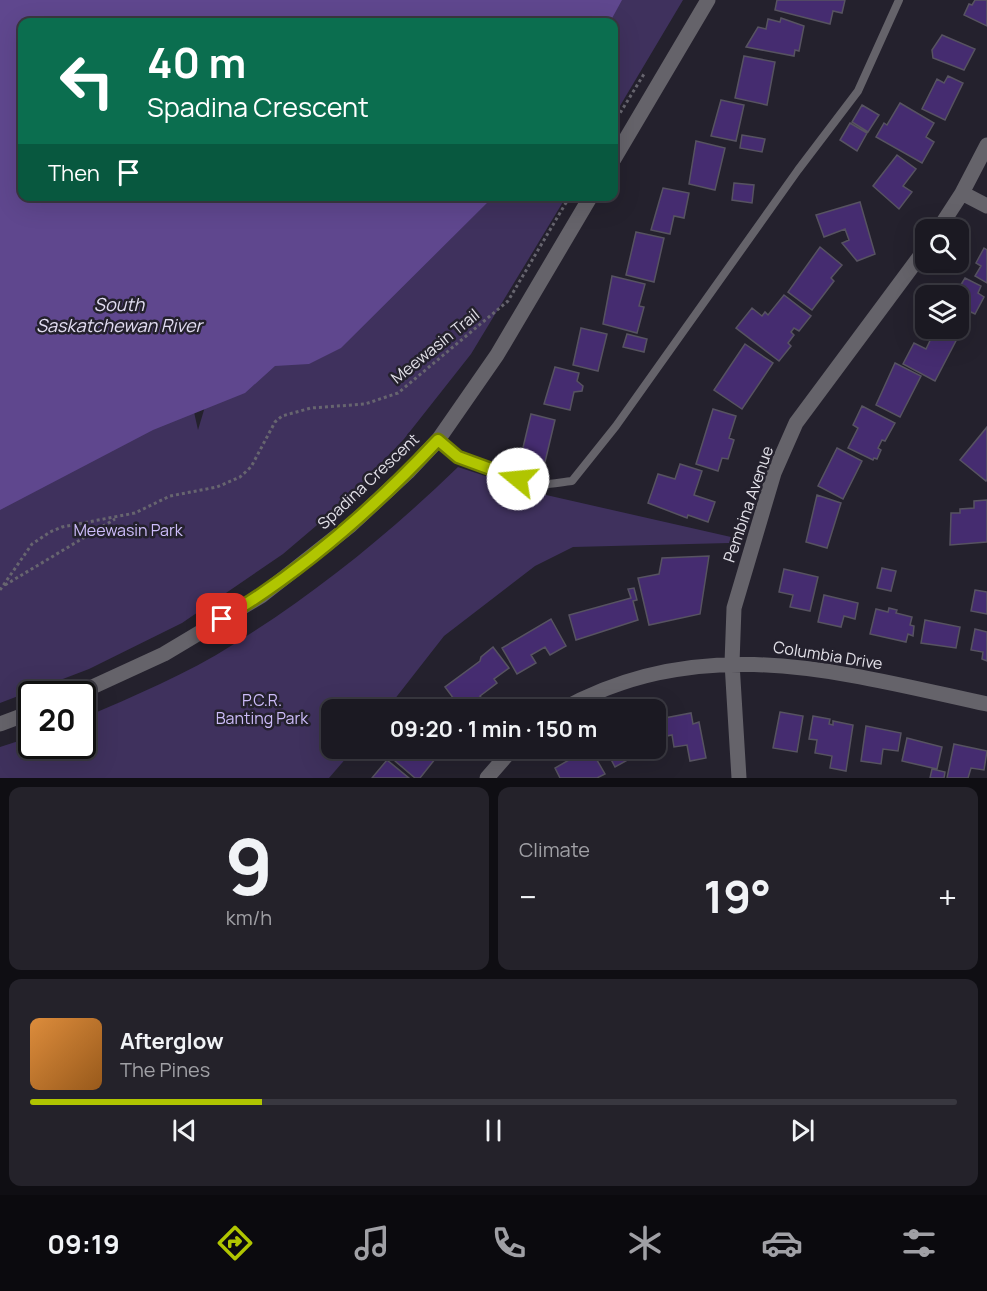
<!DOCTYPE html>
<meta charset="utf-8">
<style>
body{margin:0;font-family:Manrope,sans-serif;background:#24222a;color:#f1f3f6;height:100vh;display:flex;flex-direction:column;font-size:22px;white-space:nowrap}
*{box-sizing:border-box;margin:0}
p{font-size:20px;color:#a0a0a5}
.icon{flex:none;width:33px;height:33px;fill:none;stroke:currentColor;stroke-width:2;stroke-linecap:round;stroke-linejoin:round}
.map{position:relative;height:778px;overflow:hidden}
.panel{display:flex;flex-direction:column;gap:9px;padding:9px;background:#0f0e13;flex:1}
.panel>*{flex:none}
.hud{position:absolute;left:18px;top:18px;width:600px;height:183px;border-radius:12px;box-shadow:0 6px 24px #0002,0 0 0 2px #393840;background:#0b6e4f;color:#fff;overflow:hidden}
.controls{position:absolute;left:915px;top:219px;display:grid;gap:12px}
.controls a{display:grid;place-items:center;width:54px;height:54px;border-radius:12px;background:#1b1922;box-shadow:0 6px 24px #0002,0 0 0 2px #393840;font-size:30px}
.speed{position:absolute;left:18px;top:681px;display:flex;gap:12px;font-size:30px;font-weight:700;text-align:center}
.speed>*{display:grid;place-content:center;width:78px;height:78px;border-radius:50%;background:#1b1922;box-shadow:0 6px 24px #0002,0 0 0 2px #393840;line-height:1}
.speed .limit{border:3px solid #111;border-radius:9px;background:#fff;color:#111}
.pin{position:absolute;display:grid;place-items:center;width:51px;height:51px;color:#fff;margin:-26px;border-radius:12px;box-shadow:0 3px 9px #0006}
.me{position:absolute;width:66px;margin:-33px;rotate:287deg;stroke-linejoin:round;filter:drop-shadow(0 0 4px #0008)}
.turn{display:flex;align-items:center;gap:21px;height:126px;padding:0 30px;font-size:27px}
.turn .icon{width:78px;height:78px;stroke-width:2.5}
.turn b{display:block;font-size:42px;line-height:51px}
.then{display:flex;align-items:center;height:57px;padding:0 30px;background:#0003;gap:12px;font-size:22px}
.big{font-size:45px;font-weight:700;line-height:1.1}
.panel .tile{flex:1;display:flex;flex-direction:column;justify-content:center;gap:9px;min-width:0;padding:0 21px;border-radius:12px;background:#24222a}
.panel .dial{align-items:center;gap:0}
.dial b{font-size:78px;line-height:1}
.song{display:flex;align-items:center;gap:18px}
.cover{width:72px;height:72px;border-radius:9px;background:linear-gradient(135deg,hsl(30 70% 55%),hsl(30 70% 35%))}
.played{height:6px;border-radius:3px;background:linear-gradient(90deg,#b0c501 25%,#393840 25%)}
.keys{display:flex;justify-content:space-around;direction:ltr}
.heat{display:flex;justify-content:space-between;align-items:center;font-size:33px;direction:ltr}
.panel .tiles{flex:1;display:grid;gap:9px;grid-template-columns:1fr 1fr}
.tile:last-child{grid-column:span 2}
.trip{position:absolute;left:321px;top:699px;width:345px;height:60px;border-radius:12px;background:#1b1922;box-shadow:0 6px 24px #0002,0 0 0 2px #393840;font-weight:700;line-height:60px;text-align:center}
.tabs{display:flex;height:96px;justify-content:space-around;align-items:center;background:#0b0a0e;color:#a0a0a5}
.tabs .icon{width:42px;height:42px}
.tabs .active{color:#b0c501}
.tabs b{font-size:27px;color:#f1f3f6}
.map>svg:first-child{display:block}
.green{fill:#3f315d}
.water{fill:#5f478e}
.building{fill:#452c70;stroke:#575361;stroke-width:1.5}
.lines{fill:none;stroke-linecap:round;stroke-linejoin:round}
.path{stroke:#67656f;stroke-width:3;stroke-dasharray:3 3;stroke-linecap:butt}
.service{stroke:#65636a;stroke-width:8}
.minor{stroke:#65636a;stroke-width:15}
.tertiary{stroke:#65636a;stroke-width:15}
.route-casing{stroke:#728001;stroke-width:15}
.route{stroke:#b0c501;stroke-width:10}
.labels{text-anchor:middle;stroke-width:5;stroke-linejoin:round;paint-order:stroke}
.street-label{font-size:16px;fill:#e2e0e8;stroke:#24212d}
.park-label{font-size:16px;fill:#cdbcf9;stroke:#24212d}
.water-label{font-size:18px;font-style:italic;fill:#e2ddf2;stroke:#24212d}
</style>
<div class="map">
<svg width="987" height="778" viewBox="0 0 987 778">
<rect width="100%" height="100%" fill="#24212d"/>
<!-- green -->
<path class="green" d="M607 0H683L614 116V22H595Z
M468 197H566L471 354 404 439 343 503 283 554 182 623 89 669 0 703V477L192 403 198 430 210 390Z
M458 467 533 492 731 537 729 543 573 547 535 566 444 636 387 709 332 710V748L354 749 329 778H0V747L31 737 32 746H82L83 718C134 696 187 674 234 644 315 594 390 533 458 467Z"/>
<!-- water -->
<path class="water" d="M0 0H622L610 22H22V196L493 197 341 348 309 364 275 366 245 393 153 430 0 510Z"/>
<!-- building -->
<path class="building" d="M777 0H845L842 13 833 11 830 24 775 10Z
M975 0H987V26L964 15 969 4 972 5Z
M781 18 804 26 799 51 795 50 794 56 746 47 758 27 766 29 768 19 780 22Z
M942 35 975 49 964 70 933 58 932 50Z
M744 56 775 62 767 105 735 98Z
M948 76 963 83 945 120 922 109 937 79 944 83Z
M721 100 744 105 736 141 711 136Z
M900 103 934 123 926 137 934 142 922 163 876 137 884 123 887 125Z
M862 105 879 115 868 132 852 122Z
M850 123 867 133 857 151 840 140Z
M742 135 765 139 762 152 740 148Z
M696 141 725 148 715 190 689 184Z
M897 155 916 169 903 186 912 192 899 209 873 186Z
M734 183 754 185 752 203 732 200Z
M663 188 689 193 684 218 674 216 670 234 651 230Z
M860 202 875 254 857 261 842 243 849 240 845 229 824 237 816 215Z
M636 232 664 238 654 282 626 275Z
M820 247 842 265 831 278 834 281 812 310 788 292Z
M984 248 987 250V283L975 276 981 266 976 263Z
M612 276 645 284 639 306 644 307 637 333 603 324Z
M965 278 981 286 978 293 984 297 975 314 971 312 961 330 957 328 958 296H954Z
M784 295 811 316 799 331 794 328 791 332 794 335 788 343 791 346 779 361 736 328 752 308 762 316 765 312 768 315Z
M581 328 607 334 598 371 573 365Z
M936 328H947L959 335 935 381 903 364 914 343 926 349Z
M627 334 647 339 644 352 623 347Z
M745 344 773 363 742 409 714 390Z
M895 363 921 376 900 417 876 405Z
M555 367 579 373 577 381 583 386 582 391 574 392 570 410 544 404Z
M862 406 895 423 885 441 882 440 878 448 881 450 877 459 874 458 873 460 848 448 858 428 853 425Z
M713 409 736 416 729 438 734 440 728 459 722 458 718 471 696 464Z
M531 414 555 420 545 462 521 456Z
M987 427V479L986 481 960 460Z
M837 448 862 461 843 499 818 486Z
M680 464 702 471 694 495 715 502 708 522 688 515 687 518 648 503 658 474 675 479Z
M817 495 841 503 827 548 806 542Z
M987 500V542L950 545 951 513H960V509L974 508V501Z
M709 556 700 614 649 625 638 578 659 574 662 558Z
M882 568 896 571 891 591 877 588Z
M784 569 818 577 810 611 790 607 793 595 779 592Z
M634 588 637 600 633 601 638 620 576 640 569 615 631 598 628 589Z
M975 590 987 592V614L971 611Z
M824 595 858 603 855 619 844 616 841 627 818 622Z
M889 608 897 610 896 613 912 617 910 625 914 626 913 636 908 634 906 642 870 634 876 609 888 612Z
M551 619 566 646 550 655 545 647 531 655 536 663 517 674 502 648Z
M925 620 960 627 956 648 921 643Z
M975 629 987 632V661L982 659 983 652 971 650Z
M493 647 509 668 494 679 497 683 480 696 489 707 462 710 445 687 480 661 481 657Z
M780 712 803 716 797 752 773 748Z
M691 713 693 724 699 722 706 758 690 761 687 745 674 747 672 735 662 737 659 719Z
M813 716 830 719 829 724 833 725V721L853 725 846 771 830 768 832 756 815 753 817 740 809 739Z
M866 726 901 733 898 751 883 749 881 764 861 761Z
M907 738 942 747 937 769 902 761Z
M954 744 987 751 984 770 971 768 968 778H947Z
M405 748H453L445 759 439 754 420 778H415L395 761Z
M590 748 605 774 597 778H560L555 768Z
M605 748H649L615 767Z
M387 760 409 778H372Z
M932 769 945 772 944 778H930Z"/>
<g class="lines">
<!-- path -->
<path class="path" d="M614 123 644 74
M5 585 115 519
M0 590 32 544 50 532 62 527 135 513 170 496 217 487 240 477 251 467 275 422 282 416 311 408 365 404 398 393 508 301 570 196"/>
<!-- service -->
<path class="service" d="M438 440C464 463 503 481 539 484 549 485 561 482 572 481L616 426 798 170 858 91 899 0"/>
<!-- minor -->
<path class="minor" d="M962 193 987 206
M938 230 962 193 987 145
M561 710C702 631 840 672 987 704
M487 778 513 748
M739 778 732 663 734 608 774 473 796 423 926 248"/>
<!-- tertiary -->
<path class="tertiary" d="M614 159 708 0
M77 694 164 654 261 596 351 525 408 472 438 440 497 355 591 196
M0 724 32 712"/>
</g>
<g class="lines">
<!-- route casing -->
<g class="route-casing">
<path id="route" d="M222 619C303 571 374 508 438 440L458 457 518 479"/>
</g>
<!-- route -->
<use href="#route" class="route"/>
</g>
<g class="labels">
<!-- street labels -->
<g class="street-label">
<text transform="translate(435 346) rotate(-39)" y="6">Meewasin Trail</text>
<text transform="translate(368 481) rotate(-43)" y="6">Spadina Crescent</text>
<text transform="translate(748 504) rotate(-71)" y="6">Pembina Avenue</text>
<text transform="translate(828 655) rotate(9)" y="6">Columbia Drive</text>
</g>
<!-- park labels -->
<g class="park-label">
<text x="128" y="536">Meewasin Park</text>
<text x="262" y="706">P.C.R.<tspan x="262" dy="18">Banting Park</tspan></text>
</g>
<!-- water labels -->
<g class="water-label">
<text x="119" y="311">South<tspan x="119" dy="21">Saskatchewan River</tspan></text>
</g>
</g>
</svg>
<div class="controls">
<a><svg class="icon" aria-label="search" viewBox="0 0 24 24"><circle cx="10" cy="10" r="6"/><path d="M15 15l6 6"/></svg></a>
<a><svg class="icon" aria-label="layers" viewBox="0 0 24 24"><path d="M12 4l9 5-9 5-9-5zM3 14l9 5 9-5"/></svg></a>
</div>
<div class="speed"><div class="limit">20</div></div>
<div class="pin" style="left:222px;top:619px;background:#d93025"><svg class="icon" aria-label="arrive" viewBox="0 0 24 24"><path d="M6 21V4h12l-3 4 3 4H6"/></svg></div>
<svg class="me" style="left:518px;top:479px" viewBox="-20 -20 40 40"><circle r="19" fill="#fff"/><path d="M0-13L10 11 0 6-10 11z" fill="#b0c501"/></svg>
<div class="trip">09:20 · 1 min · 150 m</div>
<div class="hud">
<div class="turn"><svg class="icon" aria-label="left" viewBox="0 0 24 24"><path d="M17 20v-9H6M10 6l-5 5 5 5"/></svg><div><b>40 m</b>Spadina Crescent</div></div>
<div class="then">Then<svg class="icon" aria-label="arrive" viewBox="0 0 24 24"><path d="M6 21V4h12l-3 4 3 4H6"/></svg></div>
</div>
</div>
<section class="panel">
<div class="tiles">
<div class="tile dial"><b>9</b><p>km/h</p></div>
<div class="tile"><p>Climate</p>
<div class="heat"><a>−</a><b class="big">19°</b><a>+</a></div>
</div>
<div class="tile">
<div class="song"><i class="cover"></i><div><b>Afterglow</b><p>The Pines</p></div></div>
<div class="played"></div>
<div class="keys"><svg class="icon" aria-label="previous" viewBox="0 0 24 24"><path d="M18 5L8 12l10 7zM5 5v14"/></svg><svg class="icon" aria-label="pause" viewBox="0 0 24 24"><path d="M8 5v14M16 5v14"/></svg><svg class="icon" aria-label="next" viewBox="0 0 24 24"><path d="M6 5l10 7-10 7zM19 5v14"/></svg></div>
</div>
</div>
</section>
<nav class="tabs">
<b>09:19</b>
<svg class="icon active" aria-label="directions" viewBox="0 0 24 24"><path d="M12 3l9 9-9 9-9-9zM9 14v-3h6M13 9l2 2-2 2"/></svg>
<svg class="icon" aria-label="music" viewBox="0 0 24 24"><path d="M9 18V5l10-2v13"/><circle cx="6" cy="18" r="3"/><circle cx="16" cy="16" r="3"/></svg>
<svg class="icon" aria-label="phone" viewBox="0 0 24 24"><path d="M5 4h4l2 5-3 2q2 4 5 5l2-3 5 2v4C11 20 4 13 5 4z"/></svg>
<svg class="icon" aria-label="climate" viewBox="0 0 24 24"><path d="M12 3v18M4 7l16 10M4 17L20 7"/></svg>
<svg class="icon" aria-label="car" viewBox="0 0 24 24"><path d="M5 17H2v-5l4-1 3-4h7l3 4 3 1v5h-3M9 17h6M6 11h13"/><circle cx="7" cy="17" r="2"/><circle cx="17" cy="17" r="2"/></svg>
<svg class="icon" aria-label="filters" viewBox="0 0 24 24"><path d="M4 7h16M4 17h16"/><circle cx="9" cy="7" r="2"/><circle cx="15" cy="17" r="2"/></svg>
</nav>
